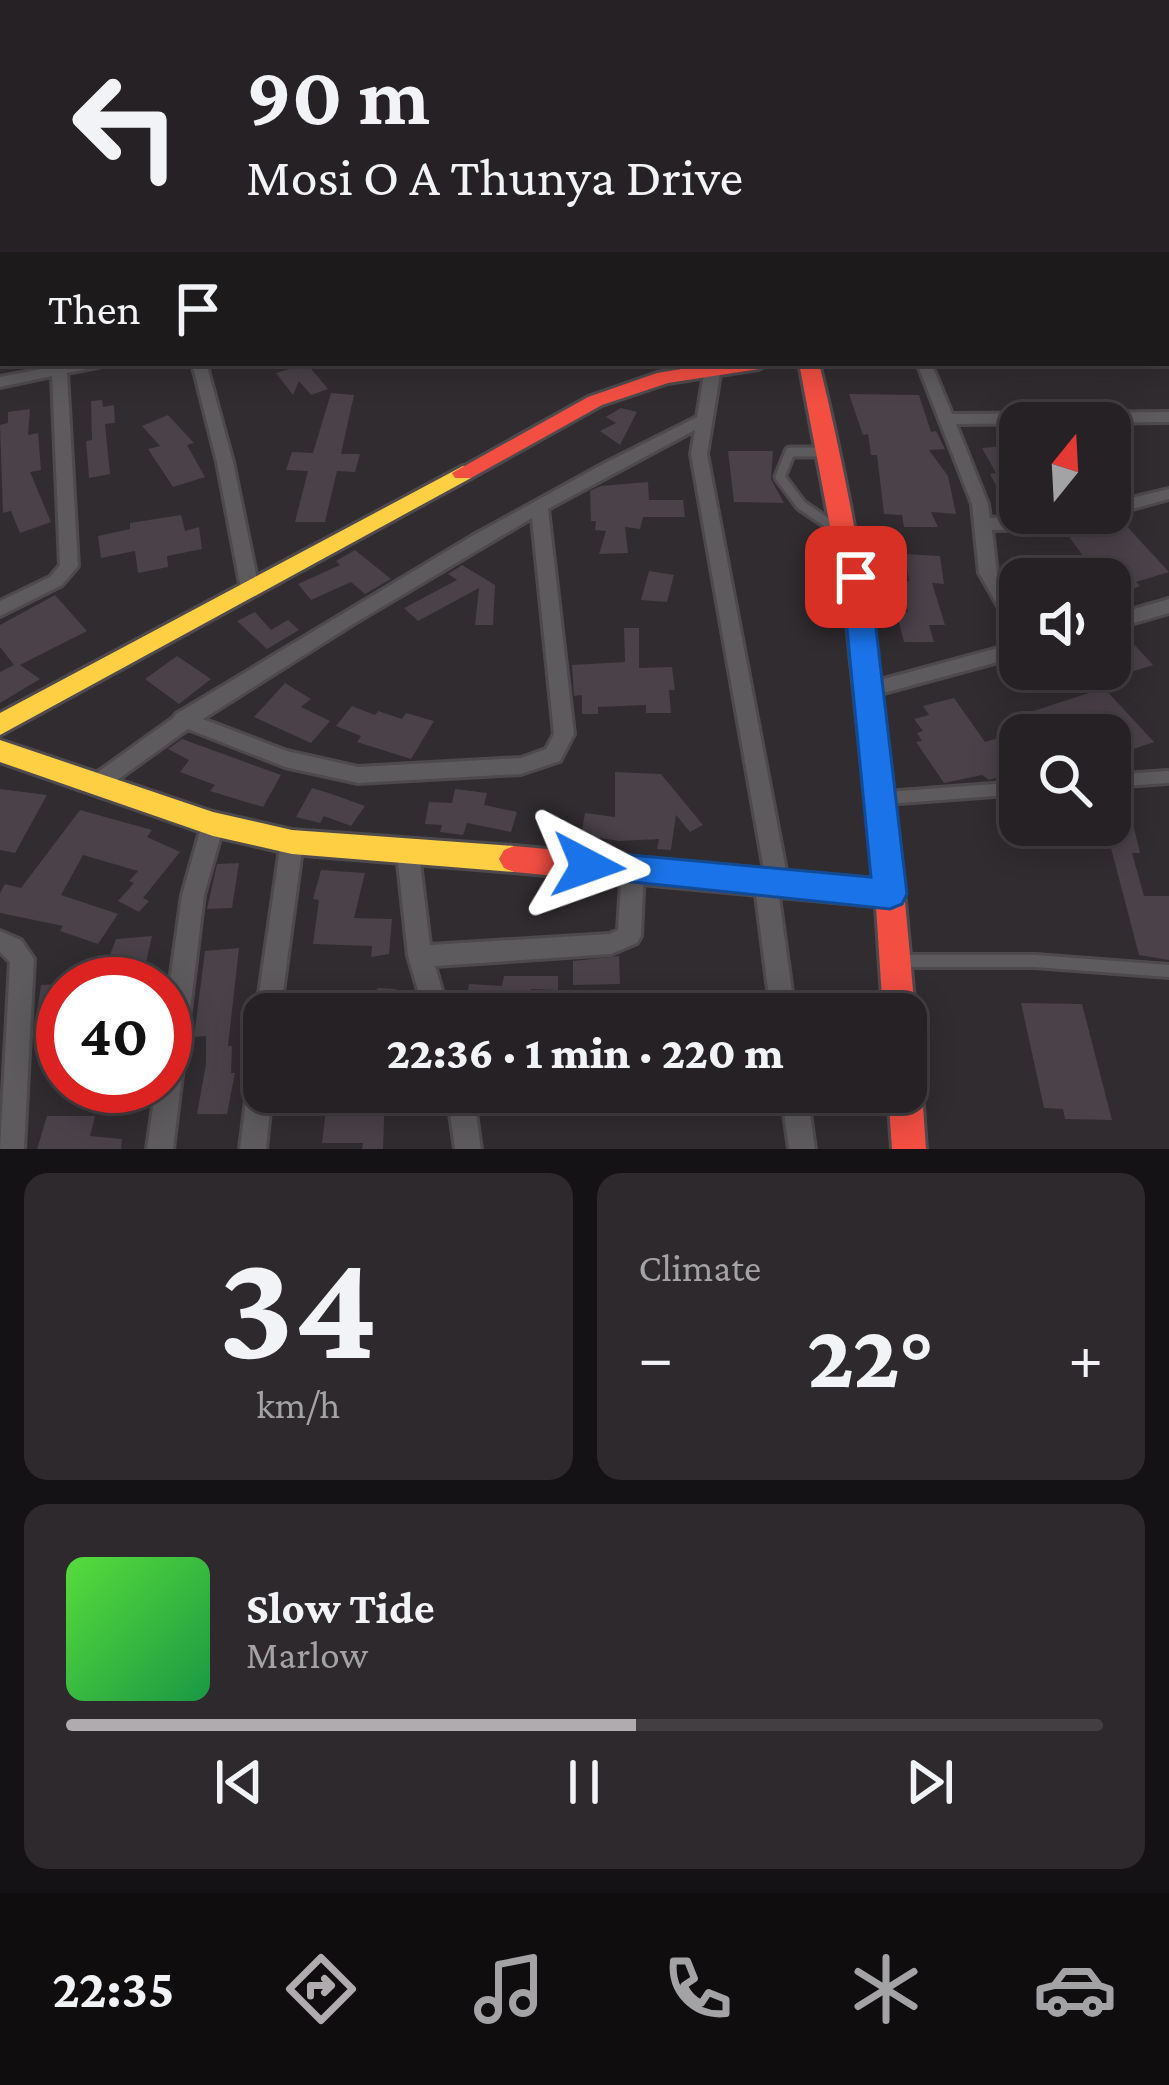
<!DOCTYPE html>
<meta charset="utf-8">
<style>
body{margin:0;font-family:"Crimson Pro",serif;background:#2d292c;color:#f1f3f6;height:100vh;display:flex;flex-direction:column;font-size:45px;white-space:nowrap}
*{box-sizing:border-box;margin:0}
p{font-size:39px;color:#a3a3a6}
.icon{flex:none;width:66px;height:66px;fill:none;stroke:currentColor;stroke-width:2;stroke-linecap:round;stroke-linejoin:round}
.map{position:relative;height:1149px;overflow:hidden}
.details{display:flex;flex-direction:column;gap:24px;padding:24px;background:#141214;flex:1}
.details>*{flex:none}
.top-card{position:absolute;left:0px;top:0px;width:1170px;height:366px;box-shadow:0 6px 30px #0003,0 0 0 3px #423e41;background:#252124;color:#f1f3f6;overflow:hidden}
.needle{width:78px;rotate:18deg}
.tools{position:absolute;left:999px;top:402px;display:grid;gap:24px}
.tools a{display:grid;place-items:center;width:132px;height:132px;border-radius:24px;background:#252124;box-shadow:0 6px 30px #0003,0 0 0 3px #423e41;font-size:60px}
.speed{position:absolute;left:36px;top:957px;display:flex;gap:24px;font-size:60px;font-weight:700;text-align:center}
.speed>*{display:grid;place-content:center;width:156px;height:156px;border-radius:50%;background:#252124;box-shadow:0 6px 30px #0003,0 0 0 3px #423e41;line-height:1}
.speed .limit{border:18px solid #d22;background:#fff;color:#111}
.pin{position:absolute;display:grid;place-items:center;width:102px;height:102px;color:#fff;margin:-51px;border-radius:24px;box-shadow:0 6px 18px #0006}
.me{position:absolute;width:132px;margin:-66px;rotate:94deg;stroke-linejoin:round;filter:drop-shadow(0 0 9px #0008)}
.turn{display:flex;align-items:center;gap:42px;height:252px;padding:0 48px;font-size:54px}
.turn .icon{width:156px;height:156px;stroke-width:2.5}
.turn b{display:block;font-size:84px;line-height:102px}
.then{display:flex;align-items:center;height:114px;padding:0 48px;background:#0003;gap:24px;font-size:45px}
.big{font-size:90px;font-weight:800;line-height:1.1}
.details .card{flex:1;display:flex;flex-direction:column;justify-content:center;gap:18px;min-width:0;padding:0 42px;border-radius:24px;background:#2d292c}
.details .dial{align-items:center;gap:0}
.dial b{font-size:156px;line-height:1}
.song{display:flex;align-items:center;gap:36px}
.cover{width:144px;height:144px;border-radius:18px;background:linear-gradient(135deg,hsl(110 70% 55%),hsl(140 70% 35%))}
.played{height:12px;border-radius:6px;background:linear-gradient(90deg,#b0abaf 55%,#423e41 55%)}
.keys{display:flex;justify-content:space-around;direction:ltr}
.heat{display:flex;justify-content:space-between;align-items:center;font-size:66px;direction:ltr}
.details .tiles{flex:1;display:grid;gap:24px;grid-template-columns:1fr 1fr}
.card:last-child{grid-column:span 2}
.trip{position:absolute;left:243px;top:993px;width:684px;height:120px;border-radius:24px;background:#252124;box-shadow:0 6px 30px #0003,0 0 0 3px #423e41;font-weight:800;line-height:120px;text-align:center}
.tab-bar{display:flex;height:192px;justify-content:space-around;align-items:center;background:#0f0d0e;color:#a3a3a6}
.tab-bar .icon{width:84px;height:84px}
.tab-bar .on{color:#b0abaf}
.tab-bar b{font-size:54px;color:#f1f3f6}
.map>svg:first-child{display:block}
.building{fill:#4a4149}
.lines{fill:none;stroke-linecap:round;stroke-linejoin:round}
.lane-far2-casing{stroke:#4d494c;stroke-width:9}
.lane-far1-casing{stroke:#4d494c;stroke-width:15}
.lane-casing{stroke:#4d494c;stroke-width:18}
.street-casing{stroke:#4d494c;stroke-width:6}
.fast-casing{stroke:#4d494c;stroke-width:6}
.slow-casing{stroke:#4d494c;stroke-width:6}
.jam-casing{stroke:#4d494c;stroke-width:6}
.path{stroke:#646163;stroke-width:3;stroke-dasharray:8 3;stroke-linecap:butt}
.lane-far2{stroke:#5d5b5d;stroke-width:6}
.lane-far1{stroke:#5d5b5d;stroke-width:9}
.lane{stroke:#5d5b5d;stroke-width:12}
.street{fill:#5d5b5d;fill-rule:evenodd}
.fast{fill:#16e098;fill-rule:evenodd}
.slow{fill:#ffcf43;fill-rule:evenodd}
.jam{fill:#f24e42;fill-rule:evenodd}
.route{fill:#1a73e8;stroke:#114b97;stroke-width:3}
</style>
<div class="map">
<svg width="1169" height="1149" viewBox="0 0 1169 1149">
<rect width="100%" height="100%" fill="#312c30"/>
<!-- building -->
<path class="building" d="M307 364 328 389 311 395 299 381 293 395 276 373Z
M331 393 354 395 341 454H360L355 472 337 471 325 522H295L308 471 286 470 292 452 313 453Z
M849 394 919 395 931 432 936 431 945 449 929 450 948 476 956 514 931 512 938 527H904L902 515 884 514 877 455H871L868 434 863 435Z
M102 400 103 407 114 405 115 423 105 424 110 474 89 478 86 441 92 440 91 401Z
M621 408 637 412 620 445 600 431 616 423 606 417Z
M30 409 28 435 38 433 41 470 30 472 51 522 20 533 11 511 3 513 0 425 8 423V412Z
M168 415 194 443 187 445 205 477 173 487 148 449 160 446 142 426Z
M1005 446 1020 474V488L998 489 990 474 996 473 982 448Z
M728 451H773L771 479 784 503 734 502Z
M648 482 649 500H683L685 517H643L640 529 625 527 628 553 599 554 606 531 595 530 596 521H591L590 491 601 486Z
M181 515 185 531 199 527 202 549 167 556 168 567 138 573 135 551 101 558 98 536 130 529V523Z
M1123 522 1169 572 1136 582 1140 586 1117 595 1110 579H1010L1001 565 1083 556 1065 531Z
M355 550 391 579 365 594 351 582 311 600 298 584 340 565 336 561Z
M905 554 940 556 944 584 932 583 945 625H929L934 642H904L896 612H908L900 581H909Z
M462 565 495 585 493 625H475L479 588 418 621 404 608 457 580 448 574Z
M649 571 674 575 667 602 641 600Z
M55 595 87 631 20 665 40 679 0 703V672L14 665 0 647V625Z
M255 612 271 630 288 620 299 630 267 649 237 621Z
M624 628H639V668L672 667 675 690H669L671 713H646V705L598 707V714H582V695L574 696 572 665 625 662Z
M1132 642 1153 665 1128 673 1110 651Z
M177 656 211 679 179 704 145 679Z
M285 683 311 699 301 707 330 721 311 743 254 717Z
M1104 688 1154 742 1110 757V735L1020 734V770L989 780 982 775 944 783 916 742 922 741 917 733 923 731 914 719 929 715 923 706 954 698 985 742 1019 732 1009 719Z
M352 706 375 715 378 711 402 719 406 713 434 721 411 759 357 742 361 736 336 726Z
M182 739 281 775 263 807 210 791 215 785 180 772 189 760 168 749Z
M615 772 661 774 703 825 690 832 676 815 671 850 657 849 659 839 619 841 581 835 585 813 615 817Z
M312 788 329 793 365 806 351 826 324 816 320 823 296 817Z
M0 789 47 795 15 853 0 850Z
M455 789 487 793 484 805 517 812 511 832 467 823 463 835 440 832 442 825 425 824 429 802 452 803Z
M80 810 152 830 147 837 180 852 143 898 149 901 139 912 118 901 134 883 129 881 138 871 83 855 61 895 118 914 98 944 60 931 63 926 0 913V893L5 884 21 888Z
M1110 814 1131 816 1140 853H1132L1144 896H1169V960L1139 955 1105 825H1110Z
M239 863 232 908 207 909 217 864Z
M321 870 365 873 354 918 392 919 389 954 371 957 372 946 313 944 319 900 313 899Z
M152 936 141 984H99L116 939Z
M239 948 228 1046H232L231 1073H235L227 1114H197L206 1064V1036L194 1037 205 951Z
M619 956 620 984 573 985V961Z
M504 976H558V990L531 989V1014H465L469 984 502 986Z
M63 984V1025L35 1026 41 985Z
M377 988 396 989 391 1014H311L318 992 375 999Z
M705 995 763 1008 762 1014 702 1012Z
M1021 1003 1082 1004 1112 1120 1065 1119 1063 1109 1044 1108Z
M315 1092H385L383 1149H362L363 1143H322L326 1109 311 1108Z
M47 1116H95L90 1136 122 1139 121 1149H37Z"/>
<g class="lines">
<!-- lane-far2 casing -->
<g class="lane-far2-casing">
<path id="lane-far2" d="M579 1 595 3"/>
</g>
<!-- lane-far1 casing -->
<g class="lane-far1-casing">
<path id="lane-far1" d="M829 452H790L780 477 801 505 842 533"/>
</g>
<!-- lane casing -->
<g class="lane-casing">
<path id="lane" d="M1110 781 1167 777
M886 798 1020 788
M899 961H1035L1169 971"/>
</g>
<!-- street casing -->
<g class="street-casing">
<path id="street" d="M781 0H792L794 3H783Z
M1018 0H1028L1029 3H1019Z
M1120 0H1131L1133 3H1122Z
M0 18 3 19V25L0 24Z
M3 135V143L0 144V136Z
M1167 152H1169V160H1167Z
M1167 205H1169V213H1167Z
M0 233 3 234V248L0 247Z
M52 363H104L102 366 67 373 78 566 62 585 0 616V601L50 577 60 565 52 376 0 387V377L52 367Z
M192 363H206L233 462 259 589 250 595 241 589 217 462Z
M713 363 721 368 707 454 788 881 785 888 778 890 795 1014H771L754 879 757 872 764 870 691 454 695 430 548 509 574 734 560 761 521 774 358 783 285 767 188 729 102 791 95 794 88 791 84 785 88 779 173 718 176 714 472 536 605 463 697 417 705 368ZM532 518 554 734 546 749 521 758 358 767 287 751 203 719 355 623Z
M917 363H931L952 414 1169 412V422L956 424 988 504 990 518 1101 513C1075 531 1023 529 992 530L997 573 1020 611V634L1013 632 979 573 972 504Z
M1169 489V499L1110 515 1104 513H1110V503Z
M1169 599V613L1110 630V616Z
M1020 642V656L869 697 862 695 859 690 862 685 869 683Z
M213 815 221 818 224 824 204 895 173 1149H147L156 1086H165V1017L182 895 202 824 205 818Z
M292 833 300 836 303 842 280 1014H264V1024L259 1022 256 1014 281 842 284 836Z
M408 845 416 847 419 854 430 945 610 934 618 930 622 868 625 861 633 858 641 861 644 868 641 936 637 943 611 954 435 966 449 1014H425L408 956 397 854 400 847Z
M0 931 21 940 34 959 24 1149H0L10 962 0 952Z
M264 1039V1092H272L266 1149H240L252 1051 255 1043Z
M447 1092H473L481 1149H455Z
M781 1092H807L815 1149H789Z"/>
</g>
<!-- fast casing -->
<g class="fast-casing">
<path id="fast" d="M671 0H685L686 3H672Z"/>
</g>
<!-- slow casing -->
<g class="slow-casing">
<path id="slow" d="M463 466 474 473 471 478 0 735V713Z
M0 740 213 812 292 830 514 846 524 850 529 859 524 868 514 872 292 854 213 836 0 762Z"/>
</g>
<!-- jam casing -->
<g class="jam-casing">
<path id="jam" d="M718 363H769L759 369 668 383 602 405 471 478H455L452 473 588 397 657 373Z
M799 363H819C872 578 897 794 915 1014L906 1026V1014H883L876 906 514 872 504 868 499 859 504 850 514 846 874 879 845 605Z
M906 1076 917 1080 922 1092 926 1149H892L888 1092H906Z"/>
</g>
<!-- path -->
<path class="path" d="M52 3 60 0"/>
<!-- lane-far2 -->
<use href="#lane-far2" class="lane-far2"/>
<!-- lane-far1 -->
<use href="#lane-far1" class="lane-far1"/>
<!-- lane -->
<use href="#lane" class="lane"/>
<!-- street -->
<use href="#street" class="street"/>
<!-- fast -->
<use href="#fast" class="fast"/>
<!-- slow -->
<use href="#slow" class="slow"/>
<!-- jam -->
<use href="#jam" class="jam"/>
</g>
<!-- route -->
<path class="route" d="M856 568 870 577 907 894 902 904 890 909 576 876 571 866 576 855 588 851 871 877 842 577Z"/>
</svg>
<div class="tools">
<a><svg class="needle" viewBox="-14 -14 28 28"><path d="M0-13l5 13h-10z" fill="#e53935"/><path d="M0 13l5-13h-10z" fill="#a3a3a6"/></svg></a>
<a><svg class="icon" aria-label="sound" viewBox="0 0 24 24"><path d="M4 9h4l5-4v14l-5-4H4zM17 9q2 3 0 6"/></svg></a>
<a><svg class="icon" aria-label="search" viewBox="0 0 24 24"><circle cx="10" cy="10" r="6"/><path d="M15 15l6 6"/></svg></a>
</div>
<div class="speed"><div class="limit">40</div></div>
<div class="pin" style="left:856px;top:577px;background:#d93025"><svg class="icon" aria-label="arrive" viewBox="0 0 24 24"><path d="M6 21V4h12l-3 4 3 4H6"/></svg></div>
<svg class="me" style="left:588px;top:866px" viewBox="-20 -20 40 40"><path d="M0-17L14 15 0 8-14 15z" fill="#1a73e8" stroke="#fff" stroke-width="4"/></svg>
<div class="trip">22:36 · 1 min · 220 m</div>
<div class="top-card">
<div class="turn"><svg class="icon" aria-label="left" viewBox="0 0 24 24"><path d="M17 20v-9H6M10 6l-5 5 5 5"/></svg><div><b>90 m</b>Mosi O A Thunya Drive</div></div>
<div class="then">Then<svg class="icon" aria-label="arrive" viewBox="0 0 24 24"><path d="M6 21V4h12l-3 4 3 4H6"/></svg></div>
</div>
</div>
<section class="details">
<div class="tiles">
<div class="card dial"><b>34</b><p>km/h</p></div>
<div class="card"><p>Climate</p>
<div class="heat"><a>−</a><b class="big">22°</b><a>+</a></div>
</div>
<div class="card">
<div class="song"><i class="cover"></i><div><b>Slow Tide</b><p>Marlow</p></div></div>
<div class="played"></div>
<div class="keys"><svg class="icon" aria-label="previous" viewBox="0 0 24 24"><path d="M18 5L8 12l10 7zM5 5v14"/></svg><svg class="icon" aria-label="pause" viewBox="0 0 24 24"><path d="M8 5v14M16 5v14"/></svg><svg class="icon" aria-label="next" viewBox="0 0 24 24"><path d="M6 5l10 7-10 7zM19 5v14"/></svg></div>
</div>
</div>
</section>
<nav class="tab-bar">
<b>22:35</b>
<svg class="icon on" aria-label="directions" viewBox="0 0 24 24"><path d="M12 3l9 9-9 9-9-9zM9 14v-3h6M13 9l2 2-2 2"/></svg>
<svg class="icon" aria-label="music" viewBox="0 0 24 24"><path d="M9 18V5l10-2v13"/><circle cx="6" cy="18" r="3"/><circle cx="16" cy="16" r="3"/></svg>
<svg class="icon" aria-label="phone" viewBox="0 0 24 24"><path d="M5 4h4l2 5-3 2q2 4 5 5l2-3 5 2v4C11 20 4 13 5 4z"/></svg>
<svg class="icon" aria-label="climate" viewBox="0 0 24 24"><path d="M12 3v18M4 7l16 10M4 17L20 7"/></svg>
<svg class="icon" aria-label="car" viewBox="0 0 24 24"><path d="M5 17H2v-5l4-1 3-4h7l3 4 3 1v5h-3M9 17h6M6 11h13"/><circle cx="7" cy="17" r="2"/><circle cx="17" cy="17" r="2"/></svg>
</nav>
